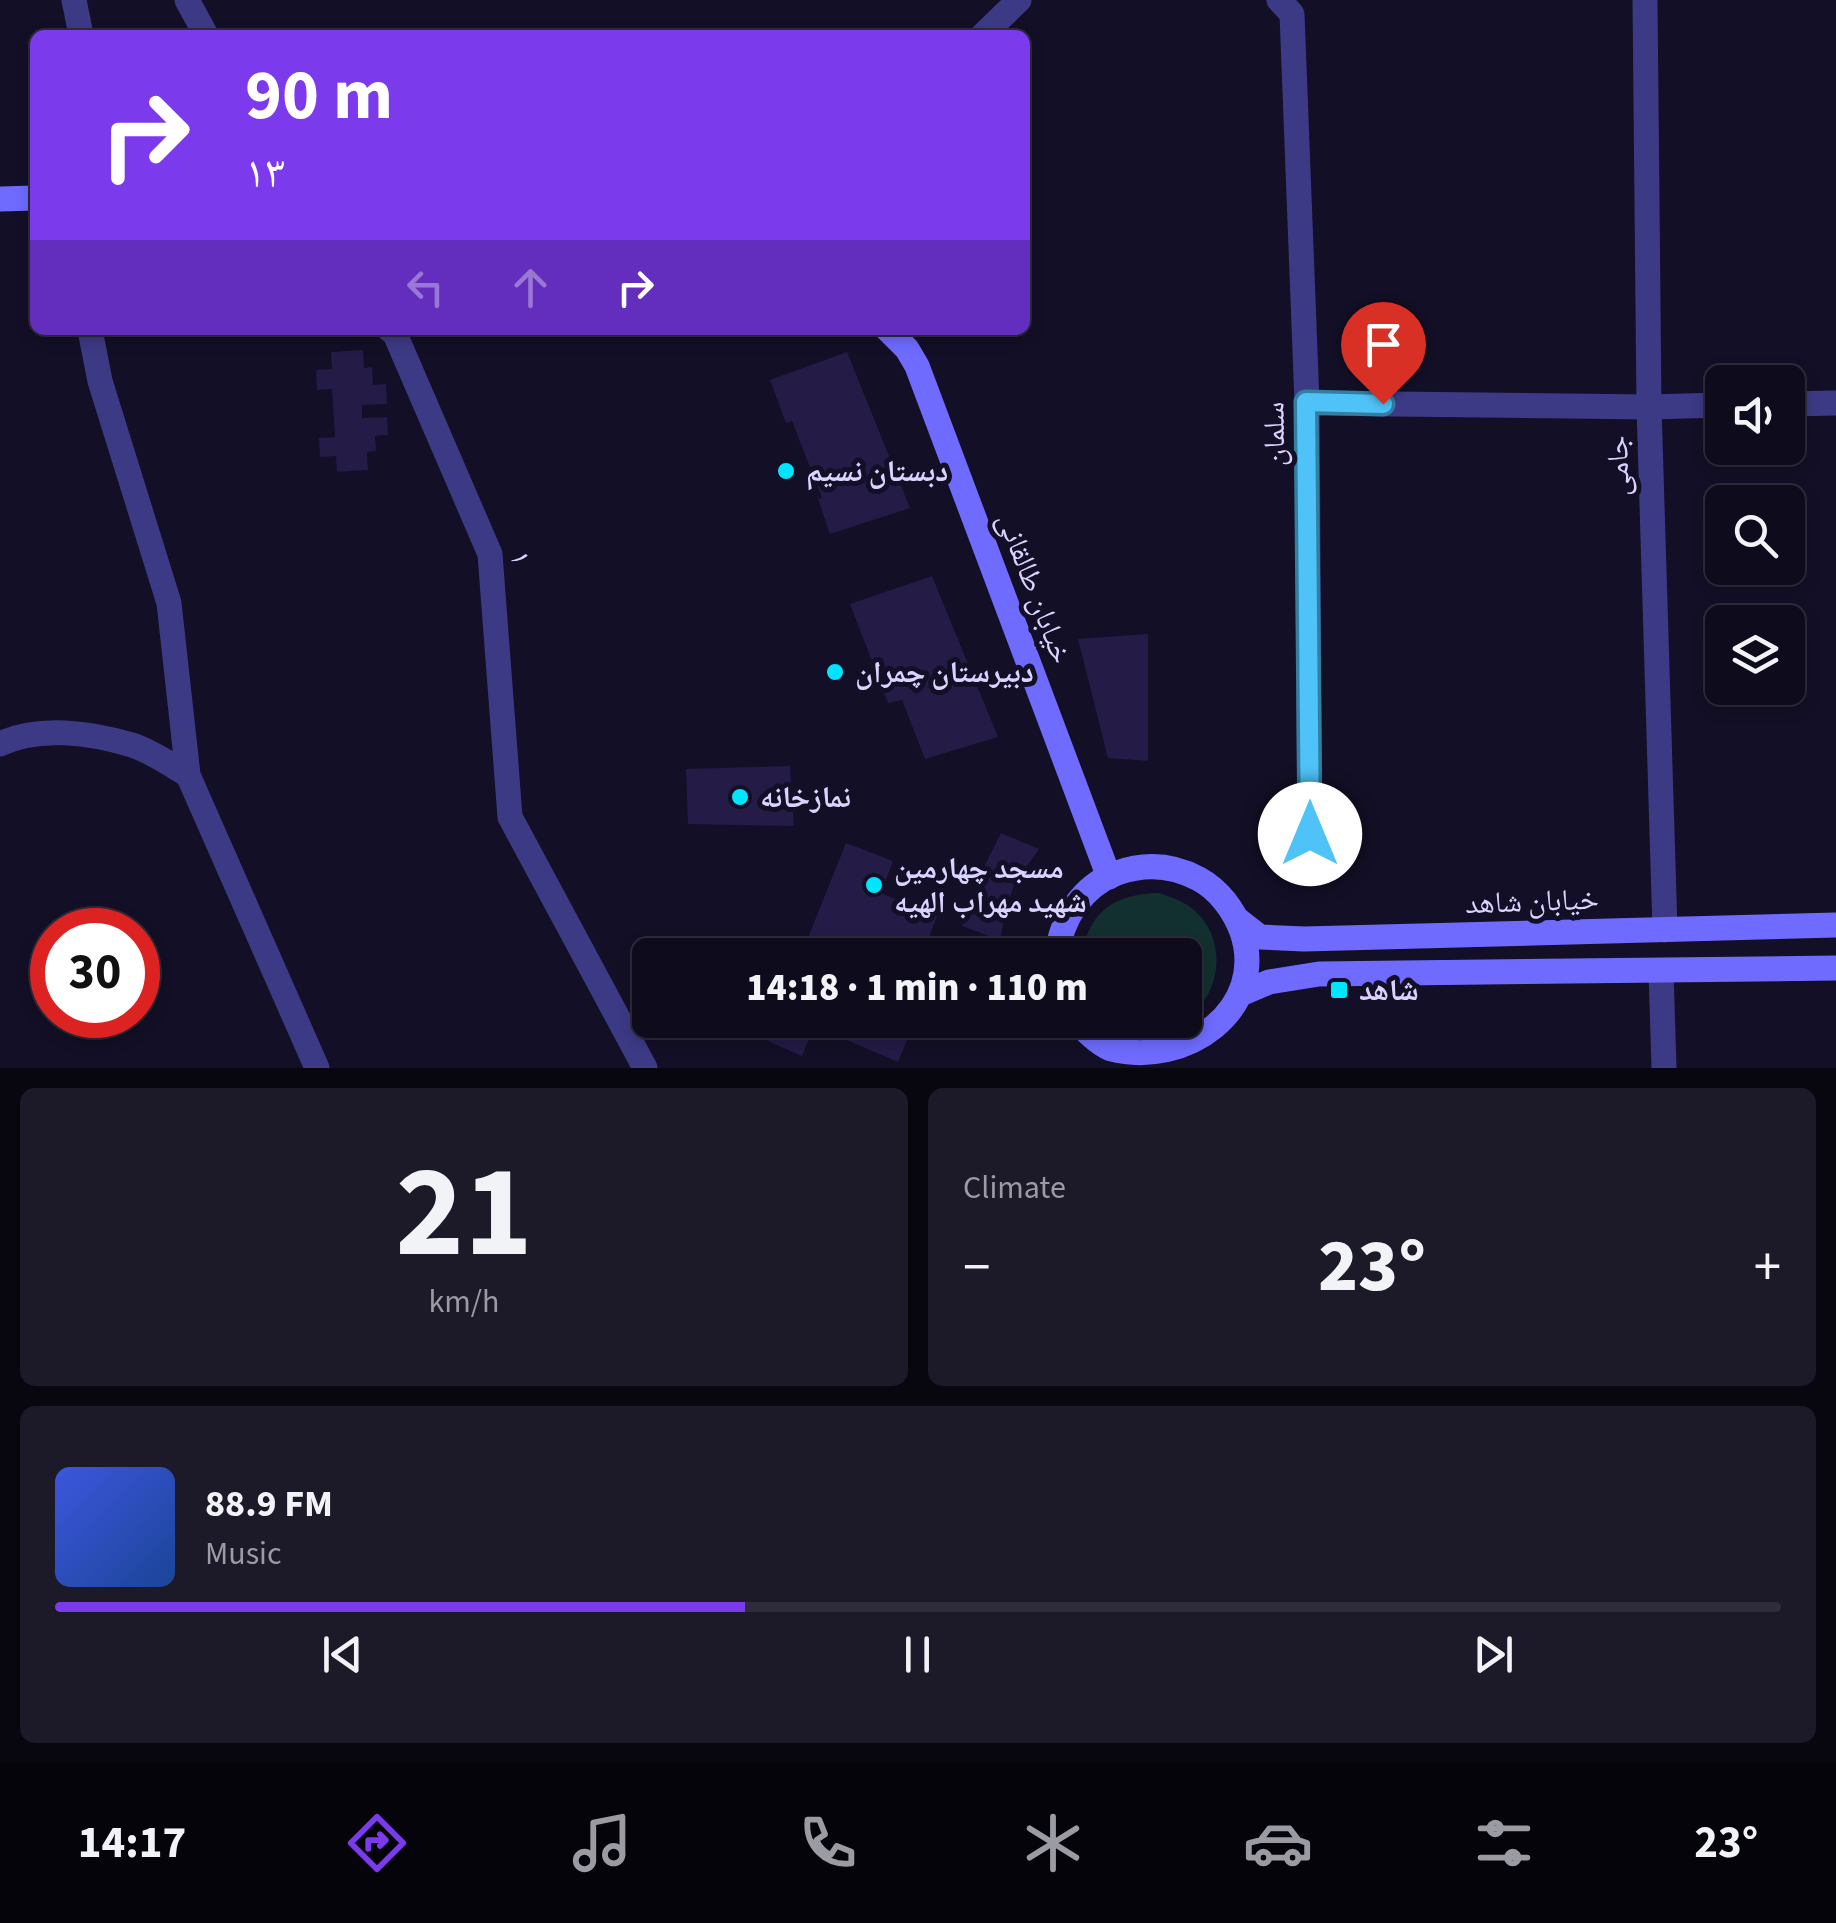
<!DOCTYPE html>
<meta charset="utf-8">
<style>
body{margin:0;font-family:"Source Sans 3","Noto Naskh Arabic",sans-serif;background:#1c1929;color:#f1f3f6;height:100vh;display:flex;flex-direction:column;font-size:38px;white-space:nowrap}
*{box-sizing:border-box;margin:0}
p{font-size:32px;color:#9b9ba3}
.icon{flex:none;width:55px;height:55px;fill:none;stroke:currentColor;stroke-width:2;stroke-linecap:round;stroke-linejoin:round}
.map{position:relative;height:1068px;overflow:hidden}
.panel{display:flex;flex-direction:column;gap:20px;padding:20px;background:#08060f;flex:1}
.panel>*{flex:none}
.guide{position:absolute;left:30px;top:30px;width:1000px;height:305px;border-radius:15px;box-shadow:0 5px 15px #0003,0 0 0 2px #2e2b3b;background:#7c3aed;color:#fff;overflow:hidden}
.controls{position:absolute;left:1705px;top:365px;display:grid;gap:20px}
.controls a{display:grid;place-items:center;width:100px;height:100px;border-radius:15px;background:#0e0b1c;box-shadow:0 5px 15px #0003,0 0 0 2px #2e2b3b;font-size:50px}
.speed{position:absolute;left:30px;top:908px;display:flex;gap:20px;font-size:50px;font-weight:700;text-align:center}
.speed>*{display:grid;place-content:center;width:130px;height:130px;border-radius:50%;background:#0e0b1c;box-shadow:0 5px 15px #0003,0 0 0 2px #2e2b3b;line-height:1}
.speed .limit{border:15px solid #d22;background:#fff;color:#111}
.pin{position:absolute;display:grid;place-items:center;width:85px;height:85px;color:#fff;margin:-102px -42px;border-radius:50% 50% 50% 0;rotate:-45deg;box-shadow:0 0 10px #0007}
.pin .icon{rotate:45deg}
.me{position:absolute;width:110px;margin:-55px;rotate:0deg;stroke-linejoin:round;filter:drop-shadow(0 0 8px #0008)}
.turn{display:flex;align-items:center;gap:35px;height:210px;padding:0 50px;font-size:45px}
.turn .icon{width:130px;height:130px;stroke-width:2.5}
.turn b{display:block;font-size:70px;line-height:85px}
.lanes{display:flex;align-items:center;height:95px;padding:0 50px;background:#0003;justify-content:center;gap:50px;direction:ltr}
.lanes .off{opacity:.35}
.big{font-size:75px;font-weight:800;line-height:1.1}
.panel .widget{flex:1;display:flex;flex-direction:column;justify-content:center;gap:15px;min-width:0;padding:0 35px;border-radius:15px;background:#1c1929}
.panel .dial{align-items:center;gap:0}
.dial b{font-size:130px;line-height:1}
.song{display:flex;align-items:center;gap:30px}
.cover{width:120px;height:120px;border-radius:15px;background:linear-gradient(135deg,hsl(230 70% 55%),hsl(220 70% 35%))}
.played{height:10px;border-radius:5px;background:linear-gradient(90deg,#7c3aed 40%,#2e2b3b 40%)}
.keys{display:flex;justify-content:space-around;direction:ltr}
.heat{display:flex;justify-content:space-between;align-items:center;font-size:55px;direction:ltr}
.panel .tiles{flex:1;display:grid;gap:20px;grid-template-columns:1fr 1fr}
.widget:last-child{grid-column:span 2}
.trip{position:absolute;left:632px;top:938px;width:570px;height:100px;border-radius:15px;background:#0e0b1c;box-shadow:0 5px 15px #0003,0 0 0 2px #2e2b3b;font-weight:800;line-height:100px;text-align:center}
.dock{display:flex;height:160px;justify-content:space-around;align-items:center;background:#06040b;color:#9b9ba3}
.dock .icon{width:70px;height:70px}
.dock .active{color:#7c3aed}
.dock b{font-size:45px;color:#f1f3f6}
.map>svg:first-child{display:block}
.green{fill:#12302f}
.building{fill:#241b47}
.lines{fill:none;stroke-linecap:round;stroke-linejoin:round}
.minor{stroke:#3d3a85;stroke-width:25}
.tertiary{stroke:#3d3a85;stroke-width:25}
.secondary{stroke:#6f6bff;stroke-width:25}
.route-casing{stroke:#337fa1;stroke-width:25}
.route{stroke:#4fc3f7;stroke-width:18}
.poi-dot{fill:#00e5ff;stroke:#130f26;stroke-width:4}
.labels{text-anchor:middle;stroke-width:10;stroke-linejoin:round;paint-order:stroke}
.street-label{font-size:30px;fill:#d9d4ff;stroke:#130f26}
.poi-label{font-size:30px;font-weight:bold;fill:#d9d4ff;stroke:#130f26;text-anchor:start}
</style>
<div class="map">
<svg width="1836" height="1068" viewBox="0 0 1836 1068">
<rect width="100%" height="100%" fill="#130f26"/>
<!-- green -->
<path class="green" d="M1159 893C1174 898 1189 903 1200 916 1227 946 1220 998 1185 1018V955H1082C1089 910 1116 894 1159 893Z
M1116 1020H1182C1159 1032 1138 1029 1116 1020Z"/>
<!-- building -->
<path class="building" d="M363 350 364 368 372 367 373 385 386 384 387 404 362 405V418L387 417 388 435 375 436 376 451 367 452 368 470 337 472 336 456 320 457 319 438 335 437 332 389 317 390 316 370 332 369 331 352Z
M847 352 910 508 830 534 818 499 822 498 792 421 786 423 770 380Z
M932 576 998 737 925 759 902 700 888 703 850 604Z
M1148 634V761L1108 758 1078 639Z
M790 766 794 826 688 824 686 769Z
M1001 833 1039 849 1015 883 1006 908 1000 940 962 926 985 865Z
M846 843 893 861 881 893 937 916 928 940 951 950 949 955H801Z
M776 1020H922L917 1033 911 1031 898 1062 814 1026 802 1056 768 1041Z"/>
<g class="lines">
<!-- minor -->
<path class="minor" d="M74 0 81 35
M187 0 206 35
M1279 0 1292 14 1307 403 1310 873
M983 35 1019 0
M90 330 100 381 169 603 188 775 317 1068
M390 330 395 334 490 554 510 817 645 1068
M1307 403 1649 407 1722 405
M1788 404 1836 403
M0 744C39 725 92 733 132 745 151 751 171 765 188 775"/>
<!-- tertiary -->
<path class="tertiary" d="M1645 0 1649 407 1665 930
M1661 971 1664 1068"/>
<!-- secondary -->
<path class="secondary" d="M0 199 35 198
M888 330 907 349 917 366 1109 877
M1237 919 1260 937 1304 939 1836 925
M1057 955C1061 919 1082 886 1117 873 1145 863 1173 865 1199 879 1219 890 1234 910 1242 932 1268 1009 1186 1068 1111 1049 1097 1043 1086 1031 1076 1020
M1243 993 1269 982 1319 974 1836 968"/>
</g>
<g class="lines">
<!-- route casing -->
<g class="route-casing">
<path id="route" d="M1310 834 1306 402 1383 404"/>
</g>
<!-- route -->
<use href="#route" class="route"/>
</g>
<!-- markers -->
<g class="poi-dot">
<circle cx="786" cy="471" r="10"/>
<circle cx="835" cy="672" r="10"/>
<circle cx="740" cy="797" r="10"/>
<circle cx="874" cy="885" r="10"/>
<rect x="1329" y="980" width="20" height="20" rx="5"/>
</g>
<g class="labels">
<!-- street labels -->
<g class="street-label">
<text transform="translate(1274 434) rotate(-91)" y="10">سلمان</text>
<text transform="translate(1618 466) rotate(-92)" y="10">جامی</text>
<text transform="translate(521 558) rotate(80)" y="10">۱</text>
<text transform="translate(1035 588) rotate(69)" y="10">خیابان طالقانی</text>
<text transform="translate(1532 901) rotate(-2)" y="10">خیابان شاهد</text>
</g>
<!-- poi labels -->
<g class="poi-label">
<text x="806" y="481">دبستان نسیم</text>
<text x="855" y="682">دبیرستان چمران</text>
<text x="760" y="807">نمازخانه</text>
<text x="894" y="878">مسجد چهارمین<tspan x="894" dy="34">شهید مهراب الهیه</tspan></text>
<text x="1359" y="1000">شاهد</text>
</g>
</g>
</svg>
<div class="controls">
<a><svg class="icon" aria-label="sound" viewBox="0 0 24 24"><path d="M4 9h4l5-4v14l-5-4H4zM17 9q2 3 0 6"/></svg></a>
<a><svg class="icon" aria-label="search" viewBox="0 0 24 24"><circle cx="10" cy="10" r="6"/><path d="M15 15l6 6"/></svg></a>
<a><svg class="icon" aria-label="layers" viewBox="0 0 24 24"><path d="M12 4l9 5-9 5-9-5zM3 14l9 5 9-5"/></svg></a>
</div>
<div class="speed"><div class="limit">30</div></div>
<div class="pin" style="left:1383px;top:404px;background:#d93025"><svg class="icon" aria-label="arrive" viewBox="0 0 24 24"><path d="M6 21V4h12l-3 4 3 4H6"/></svg></div>
<svg class="me" style="left:1310px;top:834px" viewBox="-20 -20 40 40"><circle r="19" fill="#fff"/><path d="M0-13L10 11 0 6-10 11z" fill="#4fc3f7"/></svg>
<div class="trip">14:18 · 1 min · 110 m</div>
<div class="guide">
<div class="turn"><svg class="icon" aria-label="right" viewBox="0 0 24 24"><path d="M7 20v-9h11M14 6l5 5-5 5"/></svg><div><b>90 m</b>۱۳</div></div>
<div class="lanes"><svg class="icon off" aria-label="left" viewBox="0 0 24 24"><path d="M17 20v-9H6M10 6l-5 5 5 5"/></svg><svg class="icon off" aria-label="ahead" viewBox="0 0 24 24"><path d="M12 20V5M6 11l6-6 6 6"/></svg><svg class="icon" aria-label="right" viewBox="0 0 24 24"><path d="M7 20v-9h11M14 6l5 5-5 5"/></svg></div>
</div>
</div>
<section class="panel">
<div class="tiles">
<div class="widget dial"><b>21</b><p>km/h</p></div>
<div class="widget"><p>Climate</p>
<div class="heat"><a>−</a><b class="big">23°</b><a>+</a></div>
</div>
<div class="widget">
<div class="song"><i class="cover"></i><div><b>88.9 FM</b><p>Music</p></div></div>
<div class="played"></div>
<div class="keys"><svg class="icon" aria-label="previous" viewBox="0 0 24 24"><path d="M18 5L8 12l10 7zM5 5v14"/></svg><svg class="icon" aria-label="pause" viewBox="0 0 24 24"><path d="M8 5v14M16 5v14"/></svg><svg class="icon" aria-label="next" viewBox="0 0 24 24"><path d="M6 5l10 7-10 7zM19 5v14"/></svg></div>
</div>
</div>
</section>
<nav class="dock">
<b>14:17</b>
<svg class="icon active" aria-label="directions" viewBox="0 0 24 24"><path d="M12 3l9 9-9 9-9-9zM9 14v-3h6M13 9l2 2-2 2"/></svg>
<svg class="icon" aria-label="music" viewBox="0 0 24 24"><path d="M9 18V5l10-2v13"/><circle cx="6" cy="18" r="3"/><circle cx="16" cy="16" r="3"/></svg>
<svg class="icon" aria-label="phone" viewBox="0 0 24 24"><path d="M5 4h4l2 5-3 2q2 4 5 5l2-3 5 2v4C11 20 4 13 5 4z"/></svg>
<svg class="icon" aria-label="climate" viewBox="0 0 24 24"><path d="M12 3v18M4 7l16 10M4 17L20 7"/></svg>
<svg class="icon" aria-label="car" viewBox="0 0 24 24"><path d="M5 17H2v-5l4-1 3-4h7l3 4 3 1v5h-3M9 17h6M6 11h13"/><circle cx="7" cy="17" r="2"/><circle cx="17" cy="17" r="2"/></svg>
<svg class="icon" aria-label="filters" viewBox="0 0 24 24"><path d="M4 7h16M4 17h16"/><circle cx="9" cy="7" r="2"/><circle cx="15" cy="17" r="2"/></svg>
<b>23°</b>
</nav>
